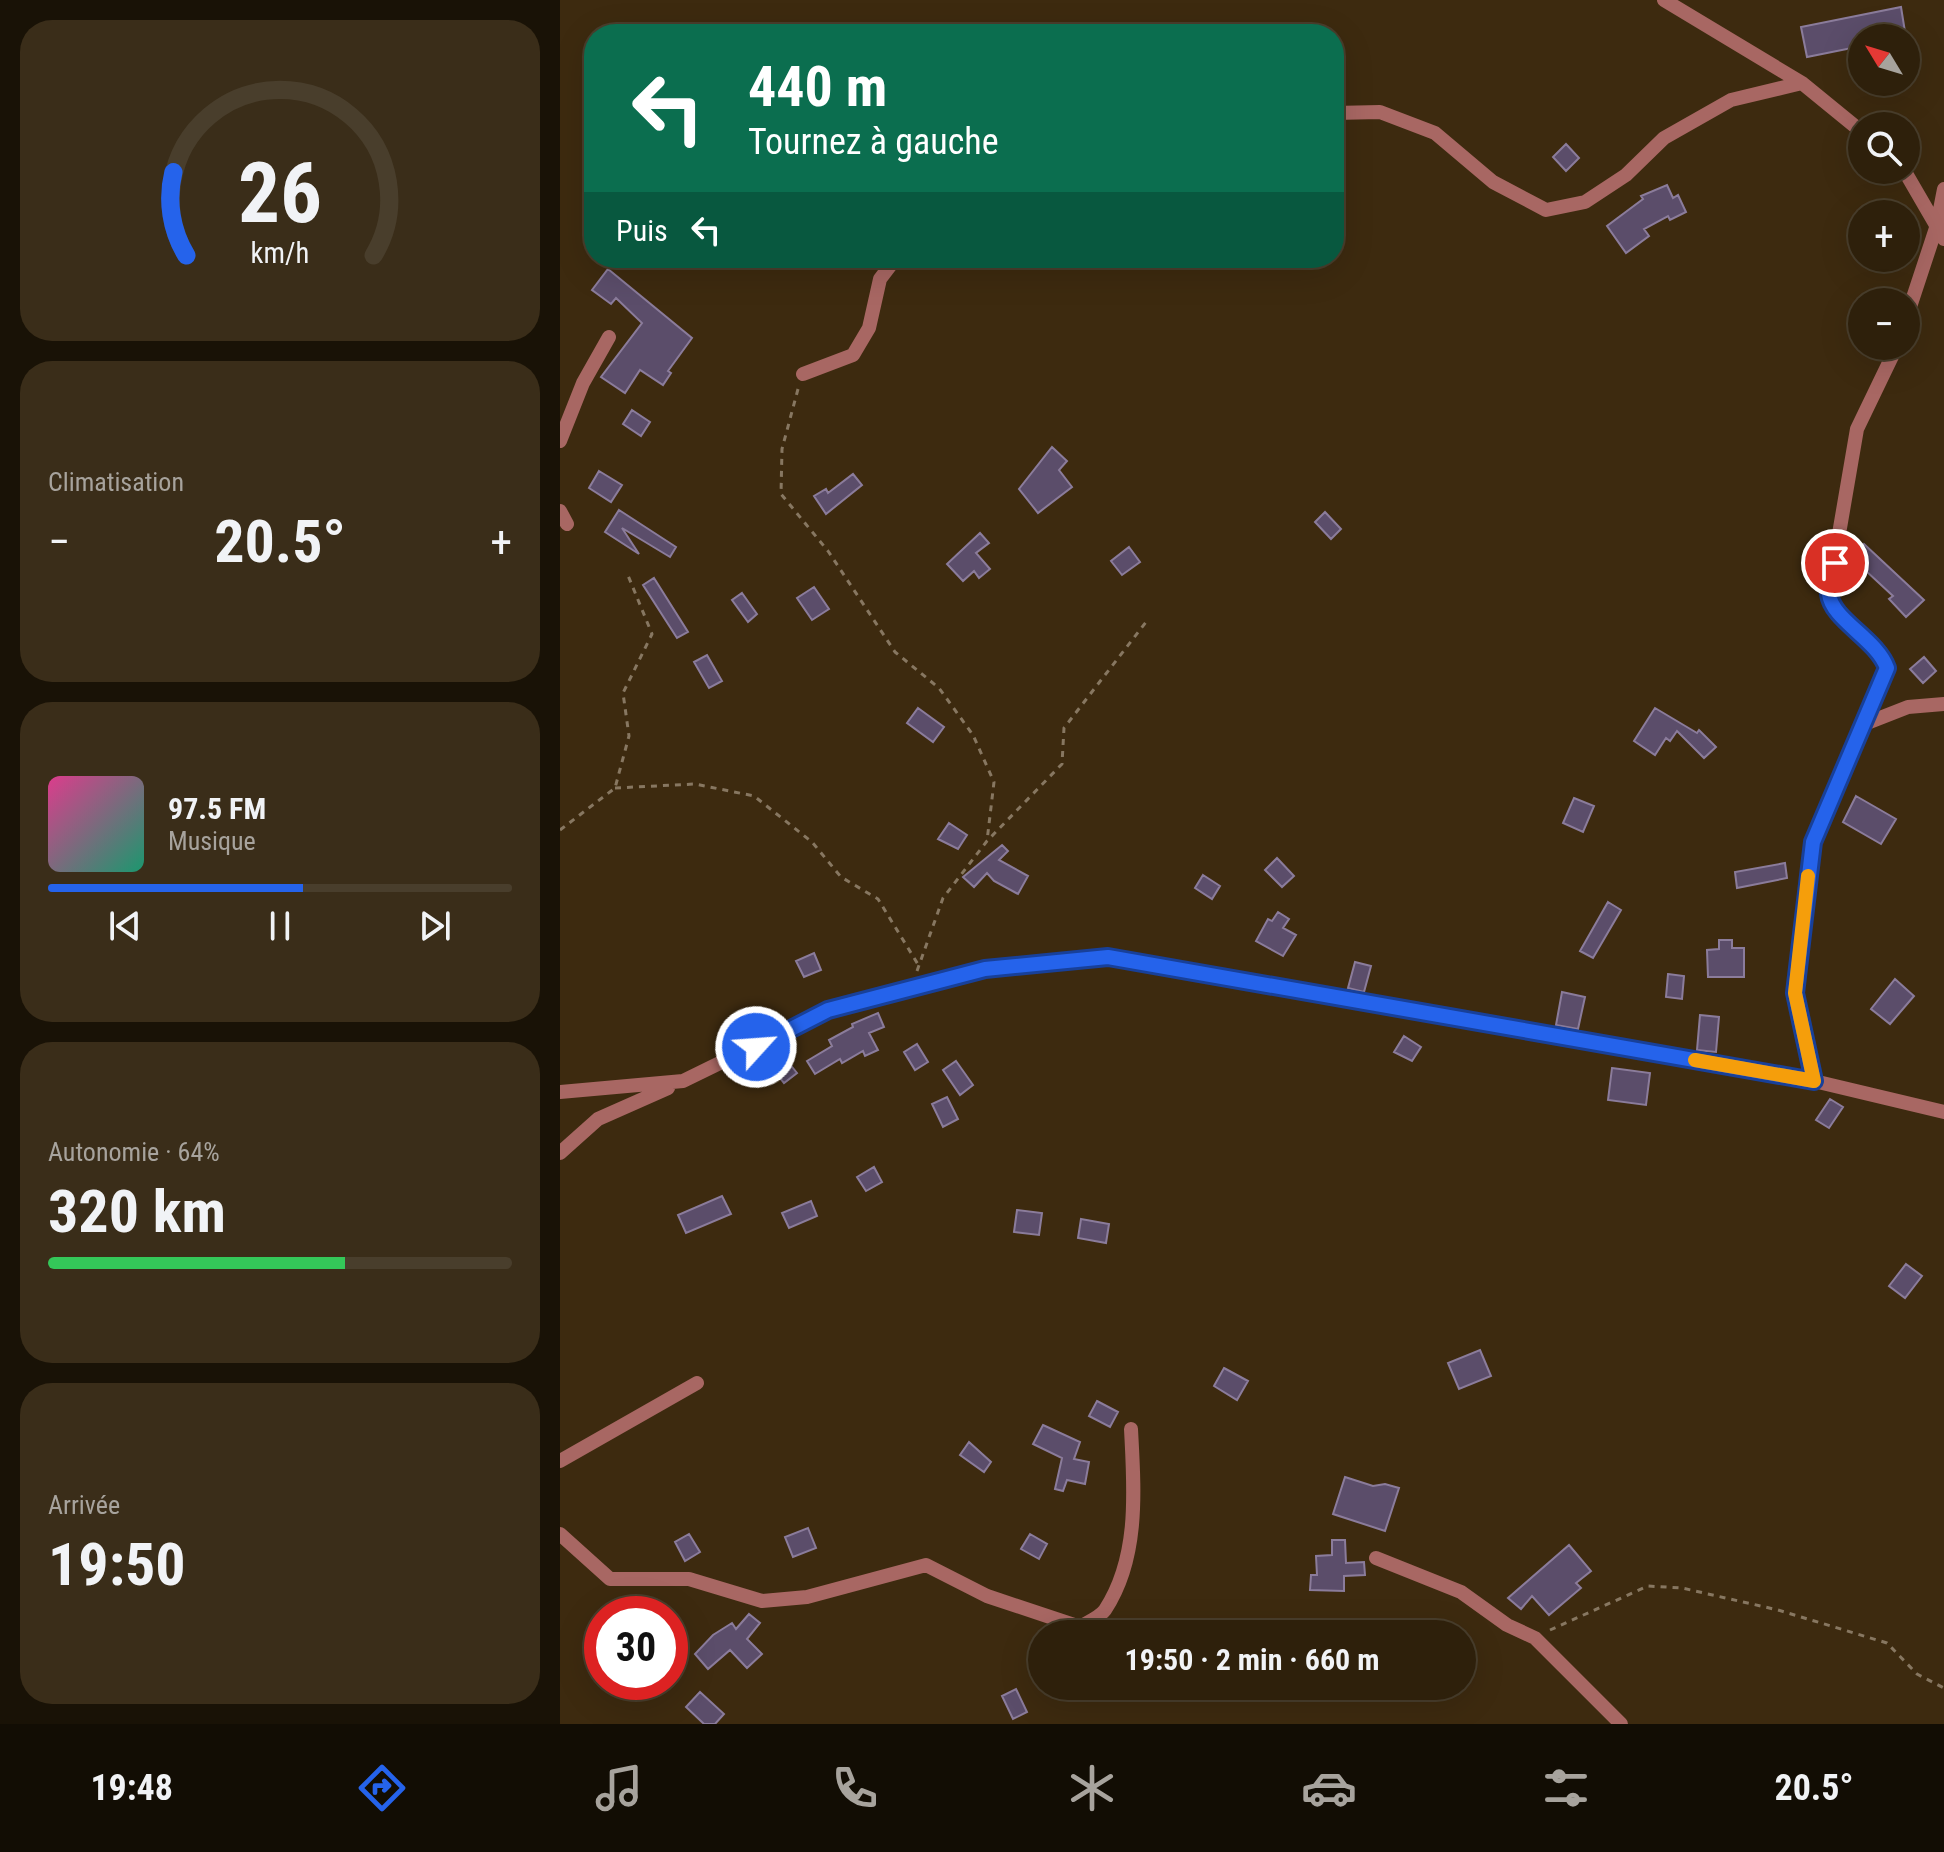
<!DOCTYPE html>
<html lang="fr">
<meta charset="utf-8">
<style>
body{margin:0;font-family:"Roboto Condensed",sans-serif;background:#3a2d19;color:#f1f3f6;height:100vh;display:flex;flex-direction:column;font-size:30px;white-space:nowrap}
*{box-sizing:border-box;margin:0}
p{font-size:26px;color:#a7a39d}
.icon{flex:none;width:44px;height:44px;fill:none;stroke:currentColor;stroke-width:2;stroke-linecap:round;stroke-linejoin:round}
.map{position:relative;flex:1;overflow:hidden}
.sheet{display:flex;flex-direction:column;gap:20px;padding:20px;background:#191206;width:560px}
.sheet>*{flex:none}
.guide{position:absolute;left:24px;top:24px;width:760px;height:244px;border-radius:32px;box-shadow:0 8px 32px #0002,0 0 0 2px #493e2c;background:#0b6e4f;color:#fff;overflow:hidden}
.needle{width:52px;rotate:308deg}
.fabs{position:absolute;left:1288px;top:24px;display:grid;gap:16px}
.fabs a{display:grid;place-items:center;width:72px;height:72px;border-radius:50%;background:#2e200b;box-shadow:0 8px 32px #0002,0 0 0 2px #493e2c;font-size:40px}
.speed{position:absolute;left:24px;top:1596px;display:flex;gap:16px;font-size:40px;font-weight:700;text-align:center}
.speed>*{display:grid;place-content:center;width:104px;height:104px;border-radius:50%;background:#2e200b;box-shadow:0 8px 32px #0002,0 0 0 2px #493e2c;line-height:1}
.speed .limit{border:12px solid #d22;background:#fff;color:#111}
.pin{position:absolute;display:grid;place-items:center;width:68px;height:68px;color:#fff;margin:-34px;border:4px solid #fff;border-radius:50%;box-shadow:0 2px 8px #0007}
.me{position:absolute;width:88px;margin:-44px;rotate:64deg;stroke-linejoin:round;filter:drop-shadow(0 0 6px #0008)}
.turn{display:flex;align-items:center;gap:28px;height:168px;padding:0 32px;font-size:36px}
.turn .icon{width:104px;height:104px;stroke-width:2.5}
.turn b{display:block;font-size:56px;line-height:68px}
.then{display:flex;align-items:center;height:76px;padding:0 32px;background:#0003;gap:16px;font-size:30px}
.big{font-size:60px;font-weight:700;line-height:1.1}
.sheet .tile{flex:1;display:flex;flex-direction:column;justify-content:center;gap:12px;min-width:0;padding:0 28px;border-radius:32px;background:#3a2d19}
.sheet .dial{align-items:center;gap:0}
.dial svg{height:208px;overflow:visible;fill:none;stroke:#493e2c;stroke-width:7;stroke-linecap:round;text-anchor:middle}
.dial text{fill:#f1f3f6;stroke:none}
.song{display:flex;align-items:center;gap:24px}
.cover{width:96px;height:96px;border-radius:12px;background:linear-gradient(135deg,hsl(330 70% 55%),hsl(160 70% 35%))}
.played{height:8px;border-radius:4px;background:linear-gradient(90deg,#2563eb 55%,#493e2c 55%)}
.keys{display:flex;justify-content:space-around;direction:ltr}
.heat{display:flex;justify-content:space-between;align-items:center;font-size:44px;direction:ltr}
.charge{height:12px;border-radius:6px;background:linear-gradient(90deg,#34c759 64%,#493e2c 0)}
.trip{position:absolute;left:468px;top:1620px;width:448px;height:80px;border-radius:40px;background:#2e200b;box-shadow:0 8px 32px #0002,0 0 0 2px #493e2c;font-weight:700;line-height:80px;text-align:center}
.tab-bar{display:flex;height:128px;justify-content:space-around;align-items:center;background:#120d04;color:#a7a39d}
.tab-bar .icon{width:56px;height:56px}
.tab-bar .selected{color:#2563eb}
.tab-bar b{font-size:36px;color:#f1f3f6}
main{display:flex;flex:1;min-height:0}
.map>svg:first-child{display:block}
.building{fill:#5b4d6a;stroke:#8b7c9b;stroke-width:2}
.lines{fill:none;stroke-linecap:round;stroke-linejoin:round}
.path{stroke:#877761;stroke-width:3;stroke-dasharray:6 6;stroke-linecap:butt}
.street{stroke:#a86763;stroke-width:14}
.route-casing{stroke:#184099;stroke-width:20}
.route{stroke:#2563eb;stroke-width:14}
.slow{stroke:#f59e0b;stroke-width:14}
</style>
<main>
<section class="sheet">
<div class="tile dial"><svg viewBox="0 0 100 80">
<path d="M14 69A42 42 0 1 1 86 69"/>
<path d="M14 69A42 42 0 0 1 9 37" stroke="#2563eb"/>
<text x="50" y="56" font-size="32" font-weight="700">26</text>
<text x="50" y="72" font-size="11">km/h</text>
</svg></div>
<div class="tile"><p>Climatisation</p>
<div class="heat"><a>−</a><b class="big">20.5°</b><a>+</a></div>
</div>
<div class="tile">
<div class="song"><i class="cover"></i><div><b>97.5 FM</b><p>Musique</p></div></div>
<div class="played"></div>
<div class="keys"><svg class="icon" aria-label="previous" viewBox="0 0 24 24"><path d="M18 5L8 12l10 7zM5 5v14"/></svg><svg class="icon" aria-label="pause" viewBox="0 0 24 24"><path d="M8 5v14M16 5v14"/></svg><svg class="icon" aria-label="next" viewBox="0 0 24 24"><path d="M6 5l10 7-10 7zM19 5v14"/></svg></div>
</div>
<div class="tile"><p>Autonomie · 64%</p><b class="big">320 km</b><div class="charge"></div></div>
<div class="tile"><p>Arrivée</p><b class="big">19:50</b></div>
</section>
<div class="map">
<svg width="1384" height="1724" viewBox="0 0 1384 1724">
<rect width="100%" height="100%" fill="#3d2a0f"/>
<!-- building -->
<path class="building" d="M1341 7 1346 38H1302V46L1247 57 1241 27Z
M1006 144 1019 158 1006 171 993 157Z
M1107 185 1113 198 1118 195 1126 212 1110 220 1108 216 1084 229 1089 236 1066 253 1047 226 1083 199 1081 196Z
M48 269 132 338 108 371 111 373 103 385 80 370 65 393 41 377 82 323 56 298 51 304 32 290Z
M72 410 90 422 81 436 63 424Z
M492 447 507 461 499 470 512 487 478 513 459 489Z
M39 471 62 485 51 502 29 488Z
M293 474 302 485 266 514 254 496 266 489 268 493Z
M59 510 116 547 110 557 62 528 79 554 45 532Z
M765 512 781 529 771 539 755 522Z
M420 533 429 543 416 553 430 569 419 578 414 571 403 581 387 564Z
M1304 544 1364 600 1346 617 1329 599 1333 596 1305 570 1291 562Z
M569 547 580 562 562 575 551 561Z
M94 578 128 632 117 638 83 585Z
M254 587 269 609 252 620 237 598Z
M182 593 197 614 188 622 172 600Z
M147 655 162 681 149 688 134 662Z
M1364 657 1376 671 1363 683 1350 669Z
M358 708 384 727 373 742 347 723Z
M1095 708 1137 733 1139 730 1156 747 1144 758 1117 731 1110 741 1106 738 1095 755 1074 741Z
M1296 796 1336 819 1321 844 1283 822Z
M1014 798 1034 806 1023 832 1003 823Z
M389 823 407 835 398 849 378 839Z
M442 845 448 851 439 860 468 876 458 894 434 881 427 873 414 887 403 877Z
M717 858 734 876 722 887 705 870Z
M1225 863 1227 878 1177 888 1175 872Z
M643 875 660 886 652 899 635 888Z
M1048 902 1061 910 1033 958 1020 951Z
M718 912 729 919 723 928 736 935 723 956 696 941 708 919 712 921Z
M1159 940H1172V948H1184V977H1148L1147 950 1159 949Z
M254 953 261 970 244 977 236 961Z
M795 962 811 966 804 992 788 988Z
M1108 974 1124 976 1122 999 1106 997Z
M1335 979 1354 996 1330 1024 1311 1009Z
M1002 992 1025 997 1018 1029 996 1025Z
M318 1013 324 1027 309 1033 318 1050 305 1056 303 1051 282 1063 280 1059 255 1074 247 1061 272 1046 269 1040 293 1027 292 1024Z
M1140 1015 1159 1017 1156 1052 1137 1050Z
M844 1036 861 1047 852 1061 834 1052Z
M357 1044 368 1062 355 1070 344 1052Z
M225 1058 237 1073 224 1083 212 1068Z
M396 1061 413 1085 400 1095 383 1070Z
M1052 1068 1090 1073 1086 1105 1048 1100Z
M387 1097 398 1119 383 1127 372 1104Z
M1270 1099 1283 1107 1269 1128 1256 1120Z
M314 1167 322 1182 306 1191 297 1177Z
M162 1196 171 1214 126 1233 118 1215Z
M251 1201 257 1216 229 1228 222 1213Z
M457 1210 482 1213 479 1235 454 1232Z
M521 1219 549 1224 546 1243 518 1238Z
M1346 1264 1362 1276 1345 1298 1329 1286Z
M920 1350 931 1376 899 1389 888 1363Z
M664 1368 688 1381 677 1400 654 1386Z
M537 1401 558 1412 550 1427 529 1416Z
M483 1425 520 1442 514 1459 529 1462 525 1484 507 1480 503 1491 495 1489 502 1458 473 1444Z
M409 1442 431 1462 424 1472 400 1455Z
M785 1477 813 1486 825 1484 839 1488 825 1531 773 1514Z
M248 1528 256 1548 233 1557 225 1537Z
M129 1534 140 1552 125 1561 115 1542Z
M470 1534 487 1544 479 1559 461 1549Z
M772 1540H785L786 1563 804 1562 805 1575 784 1576V1591L750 1590 751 1575H757L756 1556 772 1555Z
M1009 1545 1031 1571 1016 1583 1021 1588 989 1615 972 1596 961 1609 948 1598Z
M189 1614 200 1623 187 1639 202 1654 187 1668 170 1650 148 1669 135 1654 153 1635 172 1623 176 1629Z
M456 1689 467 1712 453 1719 442 1696Z
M140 1692 164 1714 155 1724H144L126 1707Z"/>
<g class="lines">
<!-- path -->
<path class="path" d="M238 389 222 449 221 494 268 551 335 652 379 688 413 735 434 782 427 841
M55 788 135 784 194 796 252 842 281 877 318 899 359 966
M0 830 55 788 69 736 63 693 92 634 67 573
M357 971 383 898 427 841 502 764 504 728 586 622
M990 1630 1088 1586 1122 1588 1218 1610 1327 1643 1357 1674 1384 1688"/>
<!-- street -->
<path class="street" d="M1104 0 1242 83 1302 132
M774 113 820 112 875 133 933 182 986 210 1025 202 1066 175 1104 138 1171 100 1242 83
M1344 170 1384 239
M1346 319 1377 225 1384 189
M243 374 293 355 309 328 320 279 336 258
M0 441 23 383 49 337
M0 511 7 524
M1302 725 1348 707 1384 704
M1254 1081 1235 993 1253 842 1327 668C1316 636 1277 624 1269 592L1297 429 1337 346
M0 1092 123 1081 268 1010 425 969 548 957 1254 1081 1384 1112
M0 1153 38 1119 108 1088
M0 1461 137 1383
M0 1534 50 1579H129L202 1601 247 1597 366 1565 427 1596 520 1627C528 1622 540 1617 545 1610 580 1557 574 1488 571 1429
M816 1558 901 1592 947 1625 975 1638 1061 1724"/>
</g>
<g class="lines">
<!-- route casing -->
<g class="route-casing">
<path id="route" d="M196 1047 268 1010 425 969 548 957 1254 1081 1235 993 1253 842 1327 668C1317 639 1272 620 1269 594 1268 585 1273 572 1275 563"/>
</g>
<!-- route -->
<use href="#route" class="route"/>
<!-- slow -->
<path class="slow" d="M1135 1060 1254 1081 1235 993 1248 876"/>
</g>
</svg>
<div class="fabs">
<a><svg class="needle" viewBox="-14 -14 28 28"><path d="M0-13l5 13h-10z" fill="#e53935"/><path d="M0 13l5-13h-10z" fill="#a7a39d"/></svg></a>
<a><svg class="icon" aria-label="search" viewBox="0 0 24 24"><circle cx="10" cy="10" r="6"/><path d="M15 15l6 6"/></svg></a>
<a>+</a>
<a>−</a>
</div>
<div class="speed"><div class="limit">30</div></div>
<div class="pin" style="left:1275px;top:563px;background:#d93025"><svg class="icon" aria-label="arrive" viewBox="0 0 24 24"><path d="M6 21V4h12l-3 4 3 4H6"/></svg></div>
<svg class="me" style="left:196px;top:1047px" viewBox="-20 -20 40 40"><circle r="17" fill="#2563eb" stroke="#fff" stroke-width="3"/><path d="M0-11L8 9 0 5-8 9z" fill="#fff"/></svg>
<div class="trip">19:50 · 2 min · 660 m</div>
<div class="guide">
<div class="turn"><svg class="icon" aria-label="left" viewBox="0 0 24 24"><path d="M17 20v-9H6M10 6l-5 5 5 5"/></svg><div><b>440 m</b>Tournez à gauche</div></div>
<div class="then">Puis<svg class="icon" aria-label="left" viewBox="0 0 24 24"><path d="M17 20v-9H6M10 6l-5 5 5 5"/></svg></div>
</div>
</div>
</main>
<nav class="tab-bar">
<b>19:48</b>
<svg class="icon selected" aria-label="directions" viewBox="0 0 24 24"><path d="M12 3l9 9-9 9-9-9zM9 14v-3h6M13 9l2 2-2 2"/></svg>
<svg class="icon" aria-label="music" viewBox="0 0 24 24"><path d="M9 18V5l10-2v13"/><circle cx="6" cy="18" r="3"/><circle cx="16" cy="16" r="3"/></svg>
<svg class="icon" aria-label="phone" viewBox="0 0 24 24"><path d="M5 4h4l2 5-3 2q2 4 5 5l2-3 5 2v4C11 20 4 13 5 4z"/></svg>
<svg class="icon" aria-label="climate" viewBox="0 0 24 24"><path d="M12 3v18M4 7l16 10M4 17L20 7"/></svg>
<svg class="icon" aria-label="car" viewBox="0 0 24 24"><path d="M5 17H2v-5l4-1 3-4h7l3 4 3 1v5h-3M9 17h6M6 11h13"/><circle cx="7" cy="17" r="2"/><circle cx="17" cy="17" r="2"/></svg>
<svg class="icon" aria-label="filters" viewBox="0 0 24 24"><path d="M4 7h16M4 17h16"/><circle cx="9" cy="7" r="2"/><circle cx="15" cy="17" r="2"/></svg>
<b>20.5°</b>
</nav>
